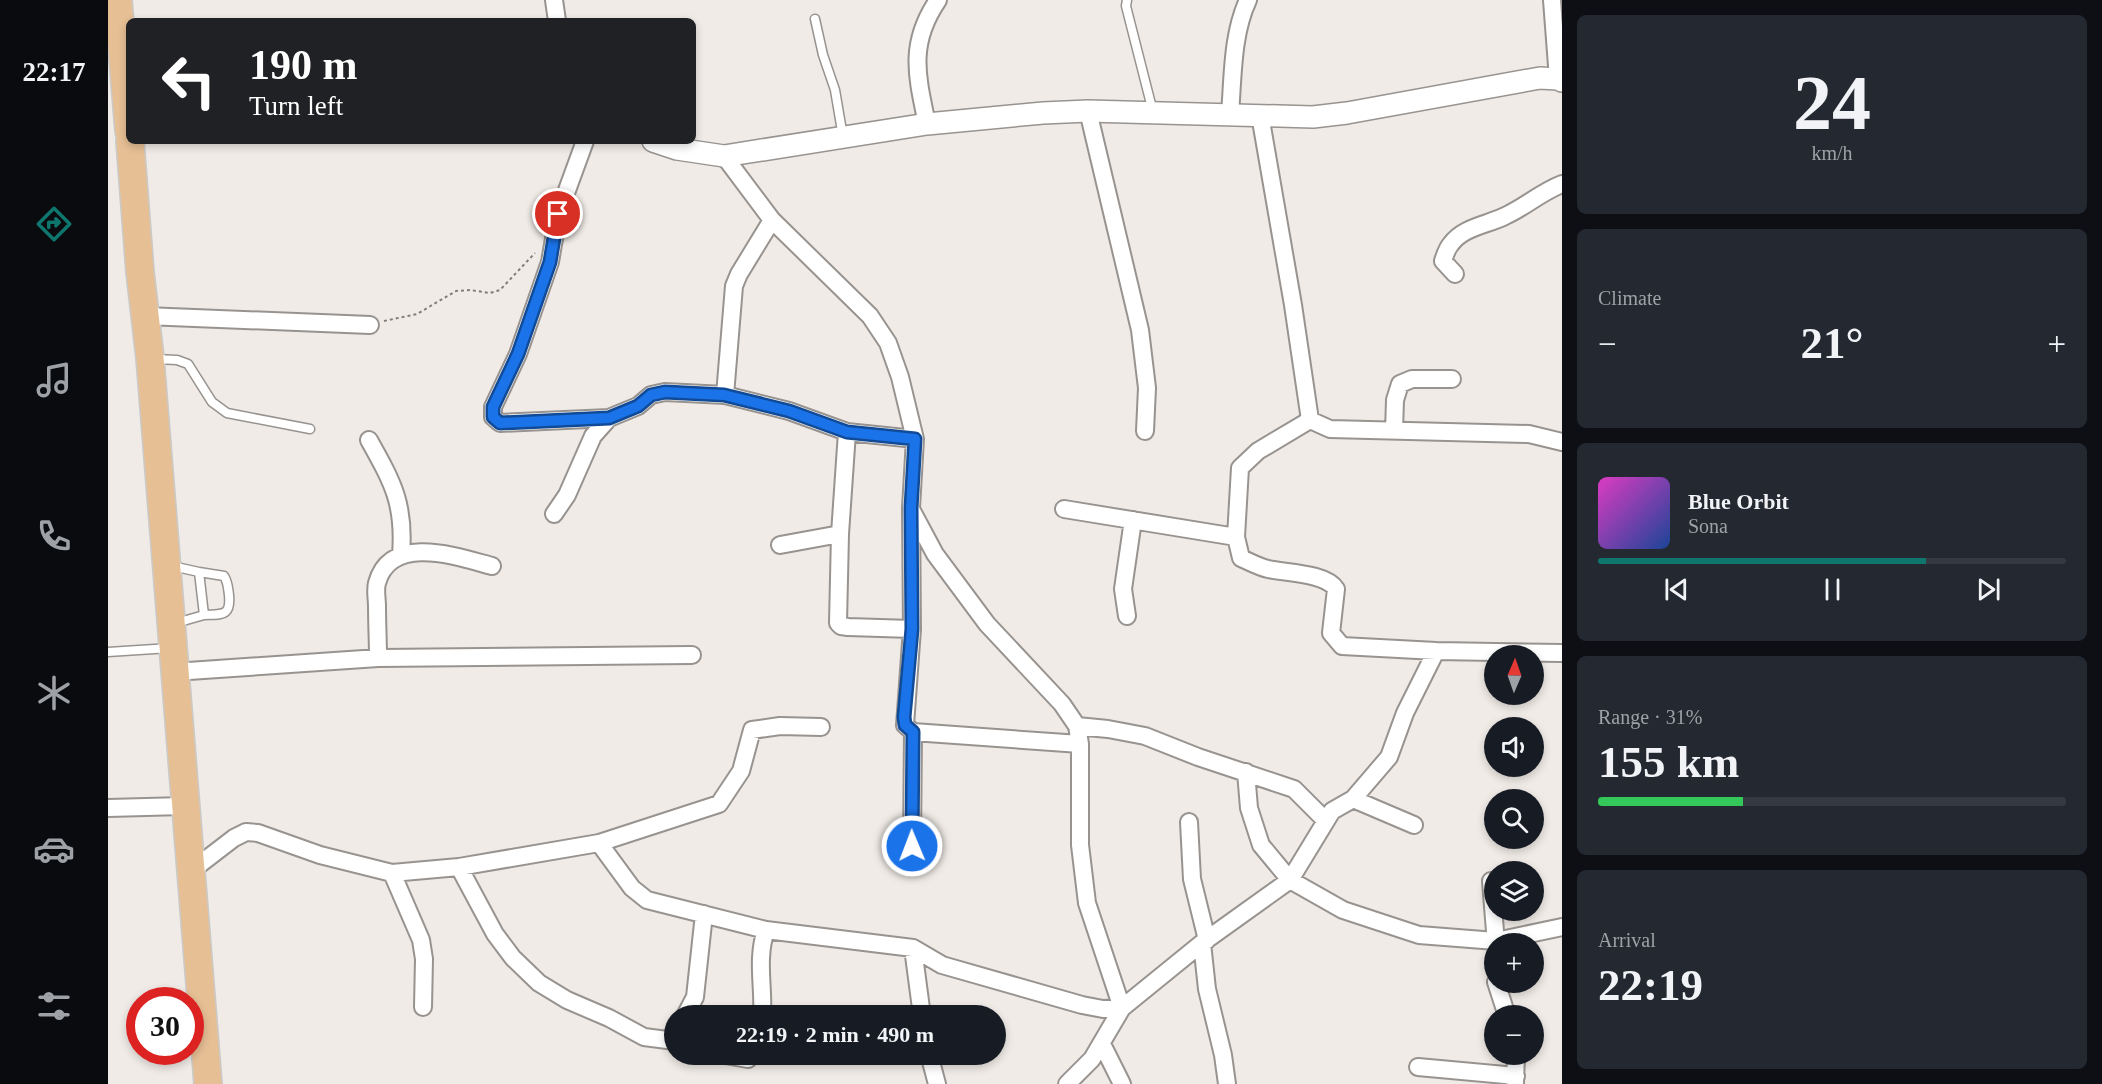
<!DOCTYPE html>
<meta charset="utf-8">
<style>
body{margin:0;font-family:Georgia,serif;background:#242831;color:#f1f3f6;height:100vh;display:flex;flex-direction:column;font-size:22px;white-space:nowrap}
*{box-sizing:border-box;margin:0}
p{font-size:20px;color:#9ea1a6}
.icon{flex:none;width:33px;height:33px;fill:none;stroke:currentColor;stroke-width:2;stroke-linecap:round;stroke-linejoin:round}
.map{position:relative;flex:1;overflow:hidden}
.panel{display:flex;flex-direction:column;gap:15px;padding:15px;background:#0d0f14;width:540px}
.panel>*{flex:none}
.banner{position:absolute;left:18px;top:18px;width:570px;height:126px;border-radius:9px;box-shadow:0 3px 9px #0003;background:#202124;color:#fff;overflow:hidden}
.needle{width:39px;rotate:2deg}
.controls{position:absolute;left:1376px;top:645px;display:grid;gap:12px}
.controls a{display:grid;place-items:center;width:60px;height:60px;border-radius:50%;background:#171b24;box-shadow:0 3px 9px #0003;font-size:30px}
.speed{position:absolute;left:18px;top:987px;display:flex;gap:12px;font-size:30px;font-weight:700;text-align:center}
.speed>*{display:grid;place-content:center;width:78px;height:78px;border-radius:50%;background:#171b24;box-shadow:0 3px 9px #0003;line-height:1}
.speed .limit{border:9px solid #d22;background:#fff;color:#111}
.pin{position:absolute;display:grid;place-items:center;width:51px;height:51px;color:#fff;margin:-26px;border:3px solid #fff;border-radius:50%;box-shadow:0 2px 6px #0007}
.me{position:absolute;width:66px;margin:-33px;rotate:359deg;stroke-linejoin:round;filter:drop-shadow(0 0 4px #0008)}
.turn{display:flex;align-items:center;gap:21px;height:126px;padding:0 24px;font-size:27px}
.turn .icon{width:78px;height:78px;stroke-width:2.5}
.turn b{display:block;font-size:42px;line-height:51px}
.big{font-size:45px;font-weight:700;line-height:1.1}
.panel .card{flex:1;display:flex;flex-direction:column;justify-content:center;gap:9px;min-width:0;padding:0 21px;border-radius:9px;background:#242831}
.panel .dial{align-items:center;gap:0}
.dial b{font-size:78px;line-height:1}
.song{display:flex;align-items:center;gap:18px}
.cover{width:72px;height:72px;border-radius:9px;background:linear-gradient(135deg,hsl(310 70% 55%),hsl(220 70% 35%))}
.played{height:6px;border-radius:3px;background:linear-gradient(90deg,#0f766e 70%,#363941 70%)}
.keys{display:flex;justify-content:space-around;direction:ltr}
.heat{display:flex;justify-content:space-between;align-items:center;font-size:33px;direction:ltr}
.charge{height:9px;border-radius:4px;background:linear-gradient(90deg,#34c759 31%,#363941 0)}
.trip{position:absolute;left:556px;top:1005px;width:342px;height:60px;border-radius:30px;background:#171b24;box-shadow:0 3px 9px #0003;font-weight:700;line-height:60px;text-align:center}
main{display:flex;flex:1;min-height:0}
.dock{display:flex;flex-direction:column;width:108px;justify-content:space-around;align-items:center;background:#090b0e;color:#9ea1a6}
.dock .icon{width:42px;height:42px}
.dock .active{color:#0f766e}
.dock b{font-size:27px;color:#f1f3f6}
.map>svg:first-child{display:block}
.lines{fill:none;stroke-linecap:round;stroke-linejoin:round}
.service-casing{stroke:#98938f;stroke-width:11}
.minor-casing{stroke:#98938f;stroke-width:20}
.tertiary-casing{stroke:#98938f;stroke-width:24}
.primary-casing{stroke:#cacac9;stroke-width:30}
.path{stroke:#817d7a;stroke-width:2;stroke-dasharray:3 3;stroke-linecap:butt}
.service{stroke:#fff;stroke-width:8}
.minor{stroke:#fff;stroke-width:16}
.tertiary{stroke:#fff;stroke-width:21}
.primary{stroke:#e6bf95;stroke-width:27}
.route-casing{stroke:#114b97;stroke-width:15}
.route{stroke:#1a73e8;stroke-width:10}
</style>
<main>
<nav class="dock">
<b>22:17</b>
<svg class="icon active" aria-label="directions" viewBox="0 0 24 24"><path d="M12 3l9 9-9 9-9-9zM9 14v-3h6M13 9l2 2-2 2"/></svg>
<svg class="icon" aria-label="music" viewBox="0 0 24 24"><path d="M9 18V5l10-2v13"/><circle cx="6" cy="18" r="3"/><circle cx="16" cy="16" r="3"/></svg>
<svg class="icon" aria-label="phone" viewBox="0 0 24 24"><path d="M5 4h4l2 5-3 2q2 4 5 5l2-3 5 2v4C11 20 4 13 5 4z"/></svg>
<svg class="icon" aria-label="climate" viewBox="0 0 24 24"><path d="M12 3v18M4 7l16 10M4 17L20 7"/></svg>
<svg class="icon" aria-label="car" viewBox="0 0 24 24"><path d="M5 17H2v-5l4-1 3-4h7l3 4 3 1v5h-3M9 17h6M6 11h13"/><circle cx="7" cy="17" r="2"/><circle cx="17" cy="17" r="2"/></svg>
<svg class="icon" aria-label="filters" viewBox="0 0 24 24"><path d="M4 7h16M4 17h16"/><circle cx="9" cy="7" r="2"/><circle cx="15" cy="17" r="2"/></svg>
</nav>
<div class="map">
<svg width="1454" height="1084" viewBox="0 0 1454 1084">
<rect width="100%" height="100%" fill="#f0ebe6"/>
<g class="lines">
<!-- service casing -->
<g class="service-casing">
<path id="service" d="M1019 0 1018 6 1045 112
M707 19 715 55 727 90 735 137
M47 359 69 360 80 364 104 402 119 413 202 429
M64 566 91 572 96 615 68 623
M91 572 116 576C120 582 120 588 121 595 123 617 114 614 96 615
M0 652 62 648"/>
</g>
<!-- minor casing -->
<g class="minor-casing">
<path id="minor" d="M446 0 449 21
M1444 0 1450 79
M980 111 1032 330 1039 388 1037 431
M1122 114C1125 77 1124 34 1140 0
M1152 115 1185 305 1202 420
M819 124C809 76 800 44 830 0
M477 141 450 215 442 262 410 354 385 407V417L392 423 501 418
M616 156 664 220 762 316 780 343 792 377 807 439 803 508 804 629 797 725 805 732 972 744
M1347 274 1335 261C1337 255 1339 248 1343 244 1355 227 1379 225 1397 216 1417 207 1433 192 1454 184
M37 316 262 325
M617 395 626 286 631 274 664 220
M1202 420 1222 429 1421 434 1454 442
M1286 431 1287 400 1292 384 1304 379H1344
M261 440C285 483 297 504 293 555
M956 509 1128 537 1133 558C1142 562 1151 567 1160 569 1178 573 1218 573 1228 589L1223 633 1234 646 1328 651 1454 653
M804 511 827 554 879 624 954 704 969 726 972 744V845L979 903 1014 1008
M446 514 459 495 485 436 501 418 530 406 543 395 557 392 617 395 681 411 739 432 807 439
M732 534 739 432
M1128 537 1132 468 1150 451 1202 420
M672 545 732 534 730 623 733 626 740 627 804 629
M1019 616 1015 589 1025 520
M270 658C270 641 269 624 269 606 269 599 267 590 269 583 283 533 350 557 384 566
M66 672 270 658 584 655
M969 726 1000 729 1037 736 1090 757 1186 789 1218 821
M1138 772 1141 808 1153 845 1182 880 1235 910 1311 935 1388 941 1454 927
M1245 799 1306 825
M0 808 76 806
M1081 822 1084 879 1099 940
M491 843 524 888 539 900 658 930 805 948 834 965 974 1005 995 1009 1014 1008
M804 847 805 732
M351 867 387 934 405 958 431 983 459 1000 501 1018 536 1037 567 1041
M83 871 126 838 138 832 150 833 212 855 284 873 351 867 491 843 611 804 633 771 644 730 672 726 713 727
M284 873 313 940 316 959 315 1007
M1383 881 1388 944
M1094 943 1099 989 1115 1055 1119 1084
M805 948 814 1016
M1388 982 1399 1016
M577 1016 587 997 596 914
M654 1016C656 987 648 959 658 930
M994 1044 1014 1084
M612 1054 640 1059 642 1054
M821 1054 829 1084
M1310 1067 1408 1076
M959 1084 984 1059 1014 1008 1094 943 1182 880 1224 811 1245 799 1281 757 1297 713 1328 651
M1407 1084 1408 1054"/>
</g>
<!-- tertiary casing -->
<g class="tertiary-casing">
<path id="tertiary" d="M545 141 569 149 616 156 819 124 935 113 980 111 1205 117 1239 113 1432 78 1450 79 1454 81"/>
</g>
<!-- primary casing -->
<g class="primary-casing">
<path id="primary" d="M10 0 21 131
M22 141 32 272 42 358 100 1084"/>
</g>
<!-- path -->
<path class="path" d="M276 321 309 314 348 291 362 290 382 293 392 290 427 253"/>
<!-- service -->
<use href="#service" class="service"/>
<!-- minor -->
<use href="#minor" class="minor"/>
<!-- tertiary -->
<use href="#tertiary" class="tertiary"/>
<!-- primary -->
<use href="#primary" class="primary"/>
</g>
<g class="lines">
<!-- route casing -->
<g class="route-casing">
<path id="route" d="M450 214 442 262 410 354 385 407V417L392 423 501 418 530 406 543 395 557 392 616 395 681 411 739 432 807 439 803 508 804 629 796 717 797 725 805 732 804 846"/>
</g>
<!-- route -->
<use href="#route" class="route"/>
</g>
</svg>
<div class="controls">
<a><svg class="needle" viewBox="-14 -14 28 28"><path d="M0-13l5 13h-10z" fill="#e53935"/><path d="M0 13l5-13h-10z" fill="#9ea1a6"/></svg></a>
<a><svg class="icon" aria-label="sound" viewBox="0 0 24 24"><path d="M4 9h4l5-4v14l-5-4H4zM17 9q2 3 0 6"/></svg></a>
<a><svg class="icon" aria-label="search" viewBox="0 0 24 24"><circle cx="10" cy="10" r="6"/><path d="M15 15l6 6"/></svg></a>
<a><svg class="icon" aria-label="layers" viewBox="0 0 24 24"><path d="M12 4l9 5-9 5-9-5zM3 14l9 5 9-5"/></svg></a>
<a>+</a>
<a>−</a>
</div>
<div class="speed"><div class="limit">30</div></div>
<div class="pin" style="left:450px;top:214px;background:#d93025"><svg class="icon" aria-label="arrive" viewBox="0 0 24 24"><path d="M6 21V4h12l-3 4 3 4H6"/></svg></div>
<svg class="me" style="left:804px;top:846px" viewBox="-20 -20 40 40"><circle r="17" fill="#1a73e8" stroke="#fff" stroke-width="3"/><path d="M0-11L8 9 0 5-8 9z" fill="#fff"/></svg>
<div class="trip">22:19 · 2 min · 490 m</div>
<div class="banner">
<div class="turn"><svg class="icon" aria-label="left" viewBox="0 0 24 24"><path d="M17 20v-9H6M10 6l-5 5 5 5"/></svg><div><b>190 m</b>Turn left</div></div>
</div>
</div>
<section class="panel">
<div class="card dial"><b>24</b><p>km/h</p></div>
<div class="card"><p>Climate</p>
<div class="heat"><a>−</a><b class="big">21°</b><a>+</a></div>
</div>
<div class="card">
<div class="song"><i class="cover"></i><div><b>Blue Orbit</b><p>Sona</p></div></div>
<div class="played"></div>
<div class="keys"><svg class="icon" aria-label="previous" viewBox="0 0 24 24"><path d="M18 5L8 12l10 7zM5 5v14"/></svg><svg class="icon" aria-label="pause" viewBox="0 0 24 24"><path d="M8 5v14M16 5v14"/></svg><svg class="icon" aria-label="next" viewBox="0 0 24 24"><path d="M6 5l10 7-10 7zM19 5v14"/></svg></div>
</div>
<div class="card"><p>Range · 31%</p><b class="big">155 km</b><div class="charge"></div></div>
<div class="card"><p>Arrival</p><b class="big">22:19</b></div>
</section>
</main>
